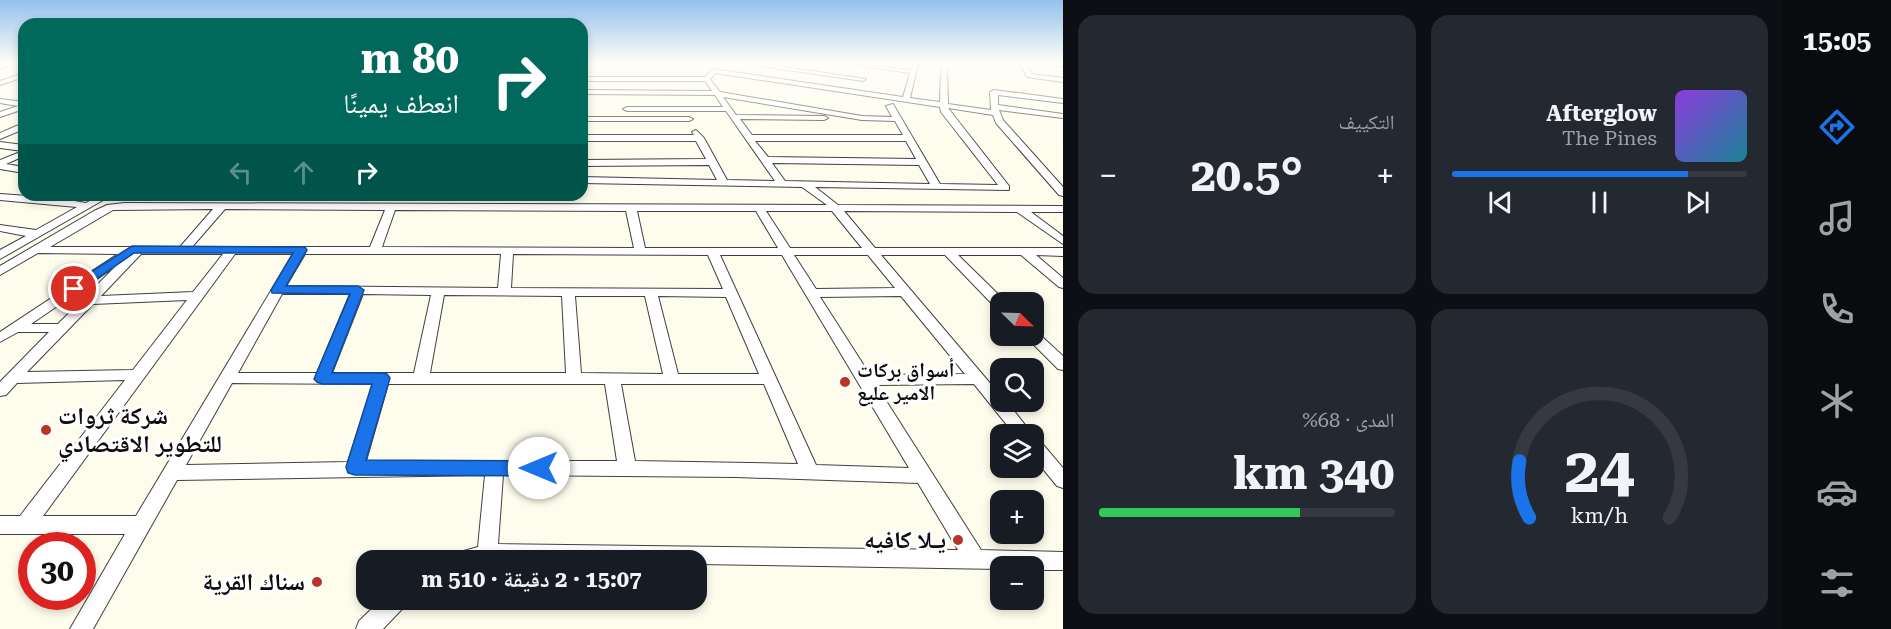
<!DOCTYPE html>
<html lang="ar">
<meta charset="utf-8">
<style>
body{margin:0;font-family:"Roboto Serif","Noto Naskh Arabic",serif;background:#242831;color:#f1f3f6;direction:rtl;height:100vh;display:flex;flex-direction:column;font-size:22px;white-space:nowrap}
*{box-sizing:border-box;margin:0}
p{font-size:20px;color:#9ea1a6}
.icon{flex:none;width:33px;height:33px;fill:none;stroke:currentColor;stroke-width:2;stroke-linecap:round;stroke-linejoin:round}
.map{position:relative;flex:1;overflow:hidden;direction:ltr}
.details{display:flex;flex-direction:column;gap:15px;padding:15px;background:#0d0f14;width:720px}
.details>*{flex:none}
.top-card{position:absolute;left:18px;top:18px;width:570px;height:183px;border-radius:18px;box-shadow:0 3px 9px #0003;direction:rtl;background:#00695c;color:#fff;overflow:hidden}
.needle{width:39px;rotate:113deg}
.fabs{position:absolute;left:990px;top:292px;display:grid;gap:12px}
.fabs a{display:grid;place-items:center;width:54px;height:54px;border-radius:12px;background:#171b24;box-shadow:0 3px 9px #0003;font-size:30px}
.speed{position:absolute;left:18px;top:532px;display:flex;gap:12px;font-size:30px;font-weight:700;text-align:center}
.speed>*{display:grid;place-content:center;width:78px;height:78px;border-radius:50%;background:#171b24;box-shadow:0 3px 9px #0003;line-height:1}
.speed .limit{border:9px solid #d22;background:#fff;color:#111}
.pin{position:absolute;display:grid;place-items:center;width:51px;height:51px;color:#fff;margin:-26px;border:3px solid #fff;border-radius:50%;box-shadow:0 2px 6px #0007}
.me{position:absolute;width:66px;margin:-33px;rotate:270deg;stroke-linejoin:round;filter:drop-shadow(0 0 4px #0008)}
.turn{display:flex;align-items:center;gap:21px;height:126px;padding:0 30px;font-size:27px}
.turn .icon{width:78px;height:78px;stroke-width:2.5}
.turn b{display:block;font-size:42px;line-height:51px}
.lanes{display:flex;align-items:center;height:57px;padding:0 30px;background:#0003;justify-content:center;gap:30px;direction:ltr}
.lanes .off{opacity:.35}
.big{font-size:45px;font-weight:700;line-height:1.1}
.details .tile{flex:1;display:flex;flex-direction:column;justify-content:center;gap:9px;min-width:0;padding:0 21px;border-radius:18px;background:#242831}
.details .dial{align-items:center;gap:0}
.dial svg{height:156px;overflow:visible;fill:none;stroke:#363941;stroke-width:7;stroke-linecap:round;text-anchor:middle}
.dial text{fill:#f1f3f6;stroke:none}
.song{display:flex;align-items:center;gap:18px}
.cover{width:72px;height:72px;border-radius:9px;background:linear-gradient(135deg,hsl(270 70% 55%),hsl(190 70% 35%))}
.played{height:6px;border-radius:3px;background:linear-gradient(90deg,#1a73e8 80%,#363941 80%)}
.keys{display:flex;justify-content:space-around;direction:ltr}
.heat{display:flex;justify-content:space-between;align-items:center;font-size:33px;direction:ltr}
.charge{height:9px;border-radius:4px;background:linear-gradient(90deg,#34c759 68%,#363941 0)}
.details .tiles{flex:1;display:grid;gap:15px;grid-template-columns:repeat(2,1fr)}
.trip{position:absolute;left:356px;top:550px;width:351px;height:60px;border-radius:18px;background:#171b24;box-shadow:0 3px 9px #0003;font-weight:700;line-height:60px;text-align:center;direction:rtl}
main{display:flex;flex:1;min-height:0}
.tabs{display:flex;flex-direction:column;width:108px;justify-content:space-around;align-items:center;background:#090b0e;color:#9ea1a6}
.tabs .icon{width:42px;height:42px}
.tabs .current{color:#1a73e8}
.tabs b{font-size:27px;color:#f1f3f6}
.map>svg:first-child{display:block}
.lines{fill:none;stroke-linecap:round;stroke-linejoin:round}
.minor-casing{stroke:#404040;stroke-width:2}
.major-casing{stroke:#1e1e1e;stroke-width:4}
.minor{fill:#fff;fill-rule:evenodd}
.major{fill:#f4e268;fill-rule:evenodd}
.route{fill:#1a73e8;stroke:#114b97;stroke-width:1.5}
.poi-dot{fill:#b8342a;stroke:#fff;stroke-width:2}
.labels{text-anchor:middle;stroke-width:6;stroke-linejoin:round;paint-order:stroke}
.poi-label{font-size:20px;font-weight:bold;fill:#0d0d0d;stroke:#fff;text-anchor:start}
.near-poi-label{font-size:24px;font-weight:bold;fill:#0d0d0d;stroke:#fff;text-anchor:end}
</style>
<main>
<nav class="tabs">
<b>15:05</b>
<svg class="icon current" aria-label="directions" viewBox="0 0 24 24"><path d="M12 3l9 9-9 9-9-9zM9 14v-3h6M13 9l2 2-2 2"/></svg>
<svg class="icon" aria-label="music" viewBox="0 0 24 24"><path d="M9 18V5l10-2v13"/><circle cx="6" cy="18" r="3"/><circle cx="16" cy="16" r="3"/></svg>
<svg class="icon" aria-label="phone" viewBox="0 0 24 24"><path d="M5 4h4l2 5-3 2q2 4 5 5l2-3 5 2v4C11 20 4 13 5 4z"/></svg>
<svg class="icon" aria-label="climate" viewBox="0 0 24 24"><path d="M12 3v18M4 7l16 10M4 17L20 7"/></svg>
<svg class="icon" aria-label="car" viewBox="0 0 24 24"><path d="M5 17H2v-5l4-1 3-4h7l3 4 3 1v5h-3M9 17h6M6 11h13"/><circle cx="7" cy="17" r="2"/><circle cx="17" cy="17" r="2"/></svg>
<svg class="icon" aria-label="filters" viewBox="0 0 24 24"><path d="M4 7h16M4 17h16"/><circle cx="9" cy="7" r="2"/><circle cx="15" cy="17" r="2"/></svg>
</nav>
<section class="details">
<div class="tiles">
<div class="tile">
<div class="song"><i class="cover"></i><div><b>Afterglow</b><p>The Pines</p></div></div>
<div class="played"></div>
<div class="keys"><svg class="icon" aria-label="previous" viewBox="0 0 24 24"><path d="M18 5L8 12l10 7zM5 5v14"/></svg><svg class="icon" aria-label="pause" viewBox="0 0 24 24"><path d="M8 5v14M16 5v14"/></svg><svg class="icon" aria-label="next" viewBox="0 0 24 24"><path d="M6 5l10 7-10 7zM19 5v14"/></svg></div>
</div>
<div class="tile"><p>التكييف</p>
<div class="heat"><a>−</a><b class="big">20.5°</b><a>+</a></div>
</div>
<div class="tile dial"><svg viewBox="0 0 100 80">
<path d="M14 69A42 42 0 1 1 86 69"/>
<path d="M14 69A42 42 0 0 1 9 40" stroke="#1a73e8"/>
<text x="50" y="56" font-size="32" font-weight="700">24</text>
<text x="50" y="72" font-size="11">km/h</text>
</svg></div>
<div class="tile"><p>المدى · 68%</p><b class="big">340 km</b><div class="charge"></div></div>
</div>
</section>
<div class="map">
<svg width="1063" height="629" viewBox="0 0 1063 629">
<rect width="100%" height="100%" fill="#fefded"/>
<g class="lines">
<!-- minor casing -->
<g class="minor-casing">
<path id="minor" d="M7 63H16L0 69V65Z
M740 63H756L866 79 863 81Z
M840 63 911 70 914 64H918L910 98 940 102 941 70 945 64 957 63 949 66 947 70 948 104 991 110 990 92 994 90 1063 99V103L998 95V105L1063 114V118L999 110 1003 120 1063 187V196L1059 195 996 123 993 115 948 108 1009 186V190L815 187 838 205 1063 206V212H1031L1063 236V244L1017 212 844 211 875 248H1063V256L1036 255 1063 278V288L1059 287 1021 255H958L1005 301 1006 303H1000V308L995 307 945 255H881L1000 395V402H1007L1033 435H1015L974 384 876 385 981 550 1063 552V570H1034V567H1000V569L696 564V561H450L453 554 478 547 485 475 177 480 93 629H70L125 534H0V516H20L125 380 17 383 6 395 0 396V382L49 332H18L0 342V332L118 254 38 253 0 275V266L94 211 107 205 124 203 827 205 802 187 582 183V177L717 180 709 165 582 166V160L706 159 696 141H582V135H694L692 132 696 130 704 138 727 180 775 181 726 111H627L623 109 627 107H723L715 95 582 94V90L712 91 705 81H582V77H705L713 69 903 97 910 73ZM715 73 940 107 941 112 998 185 940 184 893 104 886 106 892 117 862 116 720 92 710 79ZM723 97 862 120 895 121 903 135H752L740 119 824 120 828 118 824 116 736 115ZM755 141H906L916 159 768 157ZM772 163 919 165 930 184 785 181ZM213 209 180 247H50L113 210ZM225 209 385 210 370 247H192ZM395 210 626 211 634 248 382 247ZM637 211H756L778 248H645ZM766 211H832L862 248H790ZM141 254H223L193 292 101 296ZM235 254H293L136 516H43ZM305 254H501L498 288 286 286ZM513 254 708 255 723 289 511 288ZM720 255H782L909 468 816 465ZM794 255H868L895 288 816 289ZM116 266 58 324H31ZM282 294H350L317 373H238ZM363 294 431 295 414 373H332ZM444 295 562 296 566 373H430ZM575 296H645L663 374 581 373ZM658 296 726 297 759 374H678ZM901 296 965 374 870 375 820 297ZM187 300 133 370 27 372 93 304ZM232 383 373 384 348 462 186 465ZM388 384H605L617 461H366ZM621 384H764L798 464 635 461ZM503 475 736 477 918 483 958 550 498 544Z
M1020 63H1026L1032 74 1063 78V82L1027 77Z
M1043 63H1063V67Z
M24 73V77L0 85V81Z
M0 99 24 102V109L0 117V112L18 106 0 103Z
M582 117H689L693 119 689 121H583Z
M21 124H24V129L0 139V133Z
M0 142 24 145V156L6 164 24 167V173L0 169V160L23 151 0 148Z
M0 194 57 198 86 203 100 195H112L0 259V250L26 236 0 231V225L36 230 77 207 0 200Z
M1034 332 1038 333 1063 356V370L1058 369 1028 339 1026 336H1034Z
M1034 439 1040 441 1063 468V488L1057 486 1034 458Z
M381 600H407L404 607 383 629H356L359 621Z"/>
</g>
<!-- major casing -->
<g class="major-casing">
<path id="major" d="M0 63H8L0 66Z"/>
</g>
<!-- minor -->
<use href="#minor" class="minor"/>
<!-- major -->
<use href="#major" class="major"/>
</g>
<!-- sky -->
<linearGradient id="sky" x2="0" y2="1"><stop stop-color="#93c1ed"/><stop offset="0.42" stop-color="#fffef7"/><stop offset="1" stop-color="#fffef7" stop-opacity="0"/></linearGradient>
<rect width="1063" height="151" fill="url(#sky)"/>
<!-- route -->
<path class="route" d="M132 246 305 247 307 250 286 286H358L364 290 332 373H382L387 374 390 378 366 460 539 461 545 463 548 468 545 473 539 476 355 475 348 473 346 467 372 384H322L317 382 314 379 350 294 272 293 271 290 293 253H134L79 291H69L68 289 69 286Z"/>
<!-- markers -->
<g class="poi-dot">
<circle cx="845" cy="382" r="6"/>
<circle cx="46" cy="430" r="6"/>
<circle cx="958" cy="540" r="6"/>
<circle cx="317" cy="582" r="6"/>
</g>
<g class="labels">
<!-- poi labels -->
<g class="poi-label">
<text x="857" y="377">أسواق بركات<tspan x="857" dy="23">الامير عليع</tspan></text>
</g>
<!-- near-poi labels -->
<g class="near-poi-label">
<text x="58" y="424" text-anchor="start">شركة ثروات<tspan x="58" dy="28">للتطوير الاقتصادي</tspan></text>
<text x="946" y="548">يـلا كافيه</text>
<text x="305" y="590">سناك القرية</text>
</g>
</g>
</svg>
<div class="fabs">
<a><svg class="needle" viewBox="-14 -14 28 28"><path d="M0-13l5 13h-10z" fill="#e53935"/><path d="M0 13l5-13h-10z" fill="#9ea1a6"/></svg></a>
<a><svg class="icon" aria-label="search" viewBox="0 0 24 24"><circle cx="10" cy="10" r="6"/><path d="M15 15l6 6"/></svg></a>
<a><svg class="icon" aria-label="layers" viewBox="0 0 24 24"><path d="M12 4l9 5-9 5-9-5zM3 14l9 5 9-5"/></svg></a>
<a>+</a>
<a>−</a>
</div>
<div class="speed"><div class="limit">30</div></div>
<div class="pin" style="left:74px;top:289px;background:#d93025"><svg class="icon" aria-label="arrive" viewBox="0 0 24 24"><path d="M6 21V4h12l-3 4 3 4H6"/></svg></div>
<svg class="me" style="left:539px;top:468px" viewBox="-20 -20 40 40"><circle r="19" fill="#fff"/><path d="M0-13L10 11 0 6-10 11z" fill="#1a73e8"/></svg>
<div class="trip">15:07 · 2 دقيقة · 510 m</div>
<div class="top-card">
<div class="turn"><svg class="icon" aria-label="right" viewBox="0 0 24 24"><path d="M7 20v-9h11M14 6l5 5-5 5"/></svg><div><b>80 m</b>انعطف يمينًا</div></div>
<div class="lanes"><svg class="icon off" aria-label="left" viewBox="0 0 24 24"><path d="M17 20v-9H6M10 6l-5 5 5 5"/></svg><svg class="icon off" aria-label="ahead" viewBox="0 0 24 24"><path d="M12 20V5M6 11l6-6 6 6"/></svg><svg class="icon" aria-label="right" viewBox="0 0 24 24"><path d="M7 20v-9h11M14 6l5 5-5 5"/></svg></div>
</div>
</div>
</main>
